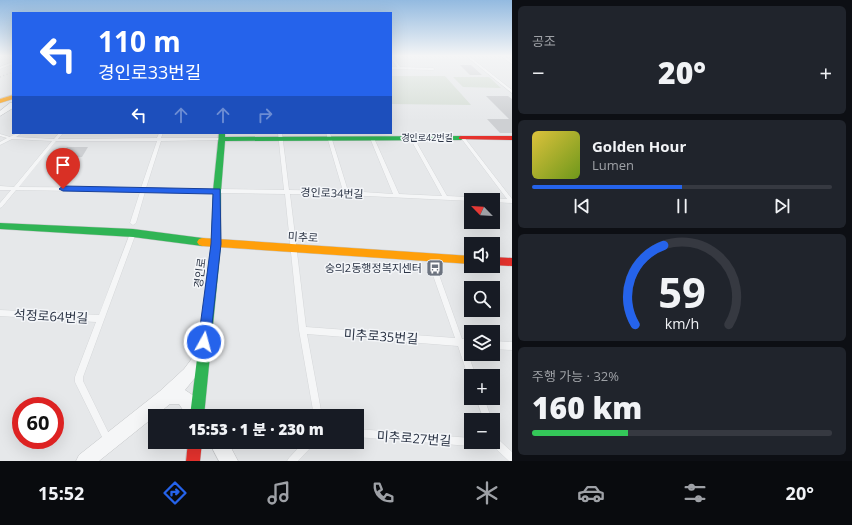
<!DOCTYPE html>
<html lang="ko">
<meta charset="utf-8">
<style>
body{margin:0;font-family:"Open Sans","Noto Sans KR",sans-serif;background:#20242c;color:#f1f3f6;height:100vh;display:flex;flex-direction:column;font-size:15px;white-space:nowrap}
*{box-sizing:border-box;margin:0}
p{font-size:13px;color:#9ea1a6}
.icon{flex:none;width:22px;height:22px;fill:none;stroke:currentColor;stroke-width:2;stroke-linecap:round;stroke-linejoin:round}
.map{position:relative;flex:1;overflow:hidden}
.details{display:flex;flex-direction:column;gap:6px;padding:6px;background:#0d0f14;width:340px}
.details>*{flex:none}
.banner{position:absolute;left:12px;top:12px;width:380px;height:122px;border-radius:0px;box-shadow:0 4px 16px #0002;background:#2563eb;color:#fff;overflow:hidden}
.needle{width:26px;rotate:295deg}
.tools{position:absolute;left:464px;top:193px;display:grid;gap:8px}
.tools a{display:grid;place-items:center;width:36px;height:36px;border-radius:0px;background:#171b24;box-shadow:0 4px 16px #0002;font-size:20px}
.speed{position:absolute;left:12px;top:397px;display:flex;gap:8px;font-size:20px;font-weight:700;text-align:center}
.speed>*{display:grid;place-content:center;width:52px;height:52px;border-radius:50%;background:#171b24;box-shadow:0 4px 16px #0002;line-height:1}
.speed .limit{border:6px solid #d22;background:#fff;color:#111}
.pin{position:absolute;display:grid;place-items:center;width:34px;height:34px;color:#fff;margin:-41px -17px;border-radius:50% 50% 50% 0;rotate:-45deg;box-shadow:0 0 4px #0007}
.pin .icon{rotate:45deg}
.me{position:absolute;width:44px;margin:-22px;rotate:7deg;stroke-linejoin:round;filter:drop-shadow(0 0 3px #0008)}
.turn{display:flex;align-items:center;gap:14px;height:84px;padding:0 20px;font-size:18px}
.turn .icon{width:52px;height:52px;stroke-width:2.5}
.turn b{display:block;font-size:28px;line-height:34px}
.lanes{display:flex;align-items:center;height:38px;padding:0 20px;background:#0003;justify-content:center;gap:20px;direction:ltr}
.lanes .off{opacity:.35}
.big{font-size:30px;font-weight:800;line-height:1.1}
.details .tile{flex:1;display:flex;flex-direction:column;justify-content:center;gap:6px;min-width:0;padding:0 14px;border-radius:6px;background:#20242c}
.details .dial{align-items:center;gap:0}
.dial svg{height:104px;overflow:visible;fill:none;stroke:#363941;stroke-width:7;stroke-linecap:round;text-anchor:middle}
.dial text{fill:#f1f3f6;stroke:none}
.song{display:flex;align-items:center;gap:12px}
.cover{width:48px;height:48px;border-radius:6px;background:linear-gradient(135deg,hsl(50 70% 55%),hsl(80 70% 35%))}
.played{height:4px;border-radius:2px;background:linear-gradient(90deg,#2563eb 50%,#363941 50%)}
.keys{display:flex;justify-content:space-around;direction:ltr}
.heat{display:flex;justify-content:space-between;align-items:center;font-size:22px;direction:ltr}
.charge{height:6px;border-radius:3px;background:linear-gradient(90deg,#34c759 32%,#363941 0)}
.trip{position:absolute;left:148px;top:409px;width:216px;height:40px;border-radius:0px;background:#171b24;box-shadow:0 4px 16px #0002;font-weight:800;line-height:40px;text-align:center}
.tab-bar{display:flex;height:64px;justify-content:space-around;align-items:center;background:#090b0e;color:#9ea1a6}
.tab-bar .icon{width:28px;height:28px}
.tab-bar .current{color:#2563eb}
.tab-bar b{font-size:18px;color:#f1f3f6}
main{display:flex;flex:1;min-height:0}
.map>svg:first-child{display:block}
.green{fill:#d6ded6}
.building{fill:#ced0d3}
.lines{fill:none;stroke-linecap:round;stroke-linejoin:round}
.lane-casing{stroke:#c4c6c8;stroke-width:0.5}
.street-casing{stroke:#c4c6c8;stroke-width:1}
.fast-casing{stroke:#c4c6c8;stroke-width:1}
.slow-casing{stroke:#c4c6c8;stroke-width:1}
.jam-casing{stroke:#c4c6c8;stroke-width:1}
.lane{fill:#f5f6f7;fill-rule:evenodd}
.street{fill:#f5f6f7;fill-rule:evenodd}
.fast{fill:#30b455;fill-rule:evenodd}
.slow{fill:#ff9f0a;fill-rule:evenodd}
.jam{fill:#e5322d;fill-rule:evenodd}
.rail{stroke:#cecfd2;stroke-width:1.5;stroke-dasharray:1 2.5;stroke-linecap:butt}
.route{fill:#2563eb;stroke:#184099}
.labels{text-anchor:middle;stroke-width:3;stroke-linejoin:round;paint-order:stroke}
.far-street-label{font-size:9px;fill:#2b3445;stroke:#f4f6f9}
.street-label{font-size:11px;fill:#2b3445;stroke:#f4f6f9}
.poi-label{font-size:11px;fill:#2b3445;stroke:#f4f6f9;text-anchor:end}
.near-street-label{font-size:13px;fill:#2b3445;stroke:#f4f6f9}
</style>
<main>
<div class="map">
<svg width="512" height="461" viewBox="0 0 512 461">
<rect width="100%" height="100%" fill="#e6e8ea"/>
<!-- green -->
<path class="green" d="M391 76H445L471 105 391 104Z
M453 77H489L501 88 463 87Z"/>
<!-- building -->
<path class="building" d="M460 65H471L482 75H470Z
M486 96H508L512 99V133H500L487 119H509Z
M67 147H88L82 157 60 158Z"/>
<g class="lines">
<!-- lane casing -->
<g class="lane-casing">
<path id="lane" d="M391 56H393L400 67 433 68 435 69 433 70 391 69V67H397L391 58Z
M466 56H469L512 90V93Z
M501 56H504L512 62V64Z
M13 62V64L0 69V67Z
M17 133H22L16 137 54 139 59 133H63L58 139 157 138 159 133H163L161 138H221L223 139 222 140 161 141 146 188 284 190 278 133H282L289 190 343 191 326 133H330L348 191 393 194 370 138 372 137 374 138 399 194 442 196 410 138 412 137 414 138 447 196 507 199 461 138 463 137H464L512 199V203L493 202V200H471V201L346 195 290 194 306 327 455 338 427 258 428 256 430 255 432 256 433 258 462 339H471V347L465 346 476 376H471V379H469L458 346 307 334 322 416H314L299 330 285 194 145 192 136 223 133 225 130 223 140 192 16 190 2 207 0 208V203L11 190H0V186L14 187 52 141 12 139 0 145V142L7 138 0 136V134L10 137ZM56 141H157L141 188 19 187Z
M131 231H135L136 233 83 377V381L112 440 111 443 108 444 105 443 75 382V377L96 322 0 316V310L99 315Z
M493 341 512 342V350L493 349Z
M476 398H484L492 420H484Z
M357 429 471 438V442H493V429L496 430 500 441 512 452V461H509L495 448 357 437Z
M304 442H314L313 445 298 461H287L289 458Z"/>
</g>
<!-- street casing -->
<g class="street-casing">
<path id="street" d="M10 103H13V108L0 116V111Z
M198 354 203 357 206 362 194 379 185 390 194 396 204 416H187L179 404H170L99 461H76L79 455 160 391 184 369 193 357Z
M209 442H228L238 461H219Z"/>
</g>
<!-- fast casing -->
<g class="fast-casing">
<path id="fast" d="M219 133H225V137L461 136 464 138 461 140 225 141 221 191V244L204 416H190L211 244 213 191Z
M0 223 133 229 202 238 205 239 207 242 205 245 202 246 133 237 0 229Z"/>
</g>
<!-- slow casing -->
<g class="slow-casing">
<path id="slow" d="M13 95V99L0 103V99Z
M202 238 471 256V264L202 246 199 245 197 242 199 239Z"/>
</g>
<!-- jam casing -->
<g class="jam-casing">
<path id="jam" d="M461 136H512V140L459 139V137Z
M493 257 512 258V266L493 265Z
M188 442H202L200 461H186Z"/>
</g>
<!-- lane -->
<use href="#lane" class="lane"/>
<!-- street -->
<use href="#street" class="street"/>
<!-- fast -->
<use href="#fast" class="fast"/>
<!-- slow -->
<use href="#slow" class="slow"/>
<!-- jam -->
<use href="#jam" class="jam"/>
<!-- rail -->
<path class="rail" d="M0 77 13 72"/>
</g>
<!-- sky -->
<linearGradient id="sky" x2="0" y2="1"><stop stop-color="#93bae0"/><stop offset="0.46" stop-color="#f4f5f6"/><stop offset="1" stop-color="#f4f5f6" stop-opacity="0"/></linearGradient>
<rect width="512" height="121" fill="url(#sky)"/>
<!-- route -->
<path class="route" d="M63 186 220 189 221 244 210 342 209 346 204 348 200 346 198 342 211 244 213 194 63 191 59 189Z"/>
<!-- icons -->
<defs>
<g id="bus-square" transform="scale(0.9)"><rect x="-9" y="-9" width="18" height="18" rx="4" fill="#6c737f" stroke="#f4f6f9"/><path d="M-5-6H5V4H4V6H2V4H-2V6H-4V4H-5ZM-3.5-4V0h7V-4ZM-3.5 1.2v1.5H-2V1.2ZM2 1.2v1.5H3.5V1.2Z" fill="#fff"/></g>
</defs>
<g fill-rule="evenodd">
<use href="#bus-square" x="435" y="268"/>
</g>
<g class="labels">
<!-- far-street labels -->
<g class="far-street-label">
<text x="427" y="141">경인로42번길</text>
</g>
<!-- street labels -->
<g class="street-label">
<text transform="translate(332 193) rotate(2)" y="4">경인로34번길</text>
<text transform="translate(303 237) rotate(4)" y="4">미추로</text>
<text transform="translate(200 273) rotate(-83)" y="4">경인로</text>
</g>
<!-- poi labels -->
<g class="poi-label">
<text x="422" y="272">숭의2동행정복지센터</text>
</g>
<!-- near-street labels -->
<g class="near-street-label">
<text transform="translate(51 316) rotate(3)" y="5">석정로64번길</text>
<text transform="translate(381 336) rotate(4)" y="5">미추로35번길</text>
<text transform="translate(414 438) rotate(4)" y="5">미추로27번길</text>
</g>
</g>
</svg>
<div class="tools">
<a><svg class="needle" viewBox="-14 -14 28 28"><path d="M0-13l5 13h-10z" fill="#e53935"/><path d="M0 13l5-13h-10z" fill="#9ea1a6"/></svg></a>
<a><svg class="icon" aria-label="sound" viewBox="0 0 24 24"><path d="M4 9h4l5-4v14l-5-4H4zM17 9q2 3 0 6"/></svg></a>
<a><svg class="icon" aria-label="search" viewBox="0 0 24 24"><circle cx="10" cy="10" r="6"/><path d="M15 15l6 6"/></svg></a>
<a><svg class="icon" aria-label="layers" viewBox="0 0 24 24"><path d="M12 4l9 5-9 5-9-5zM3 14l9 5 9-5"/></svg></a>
<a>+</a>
<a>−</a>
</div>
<div class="speed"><div class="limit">60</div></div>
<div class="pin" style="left:63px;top:189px;background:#d93025"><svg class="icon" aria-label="arrive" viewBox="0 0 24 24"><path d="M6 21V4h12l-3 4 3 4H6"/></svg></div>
<svg class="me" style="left:204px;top:342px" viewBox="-20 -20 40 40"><circle r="17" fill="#2563eb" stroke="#fff" stroke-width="3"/><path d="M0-11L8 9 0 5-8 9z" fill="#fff"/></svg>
<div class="trip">15:53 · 1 분 · 230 m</div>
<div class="banner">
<div class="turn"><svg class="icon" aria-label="left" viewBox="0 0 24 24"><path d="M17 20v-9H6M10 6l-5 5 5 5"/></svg><div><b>110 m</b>경인로33번길</div></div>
<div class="lanes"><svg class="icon" aria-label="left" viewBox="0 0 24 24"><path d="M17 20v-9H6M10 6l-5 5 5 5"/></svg><svg class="icon off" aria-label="ahead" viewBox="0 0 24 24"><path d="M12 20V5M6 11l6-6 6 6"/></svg><svg class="icon off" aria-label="ahead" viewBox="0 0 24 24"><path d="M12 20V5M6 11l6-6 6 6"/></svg><svg class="icon off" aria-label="right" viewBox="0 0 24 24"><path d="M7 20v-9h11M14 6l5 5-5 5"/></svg></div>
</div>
</div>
<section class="details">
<div class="tile"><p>공조</p>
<div class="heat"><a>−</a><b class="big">20°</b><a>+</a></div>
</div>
<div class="tile">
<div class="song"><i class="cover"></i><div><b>Golden Hour</b><p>Lumen</p></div></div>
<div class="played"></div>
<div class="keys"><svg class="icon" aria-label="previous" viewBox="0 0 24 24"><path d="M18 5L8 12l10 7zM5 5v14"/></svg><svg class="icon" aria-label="pause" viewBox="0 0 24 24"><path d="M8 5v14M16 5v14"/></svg><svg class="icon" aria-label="next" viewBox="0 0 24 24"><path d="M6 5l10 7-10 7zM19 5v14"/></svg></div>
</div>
<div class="tile dial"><svg viewBox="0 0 100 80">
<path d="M14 69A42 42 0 1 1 86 69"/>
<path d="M14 69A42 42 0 0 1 36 8" stroke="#2563eb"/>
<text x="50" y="56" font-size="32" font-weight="700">59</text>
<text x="50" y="72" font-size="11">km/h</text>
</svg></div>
<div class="tile"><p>주행 가능 · 32%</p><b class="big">160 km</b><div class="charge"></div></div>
</section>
</main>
<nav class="tab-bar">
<b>15:52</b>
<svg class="icon current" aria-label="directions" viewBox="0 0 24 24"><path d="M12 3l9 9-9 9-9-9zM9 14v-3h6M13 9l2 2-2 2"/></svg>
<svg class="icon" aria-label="music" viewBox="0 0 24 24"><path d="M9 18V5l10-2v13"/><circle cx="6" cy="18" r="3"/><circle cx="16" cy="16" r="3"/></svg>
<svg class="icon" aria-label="phone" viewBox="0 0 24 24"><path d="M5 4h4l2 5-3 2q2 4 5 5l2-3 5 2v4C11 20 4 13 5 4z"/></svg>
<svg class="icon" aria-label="climate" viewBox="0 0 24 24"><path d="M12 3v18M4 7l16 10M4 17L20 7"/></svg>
<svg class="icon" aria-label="car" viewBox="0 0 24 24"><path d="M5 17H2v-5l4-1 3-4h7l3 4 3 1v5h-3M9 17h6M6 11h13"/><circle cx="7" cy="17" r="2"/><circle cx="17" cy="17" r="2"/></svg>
<svg class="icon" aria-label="filters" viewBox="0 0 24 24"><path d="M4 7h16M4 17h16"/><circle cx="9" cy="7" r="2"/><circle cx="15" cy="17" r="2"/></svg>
<b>20°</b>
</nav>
